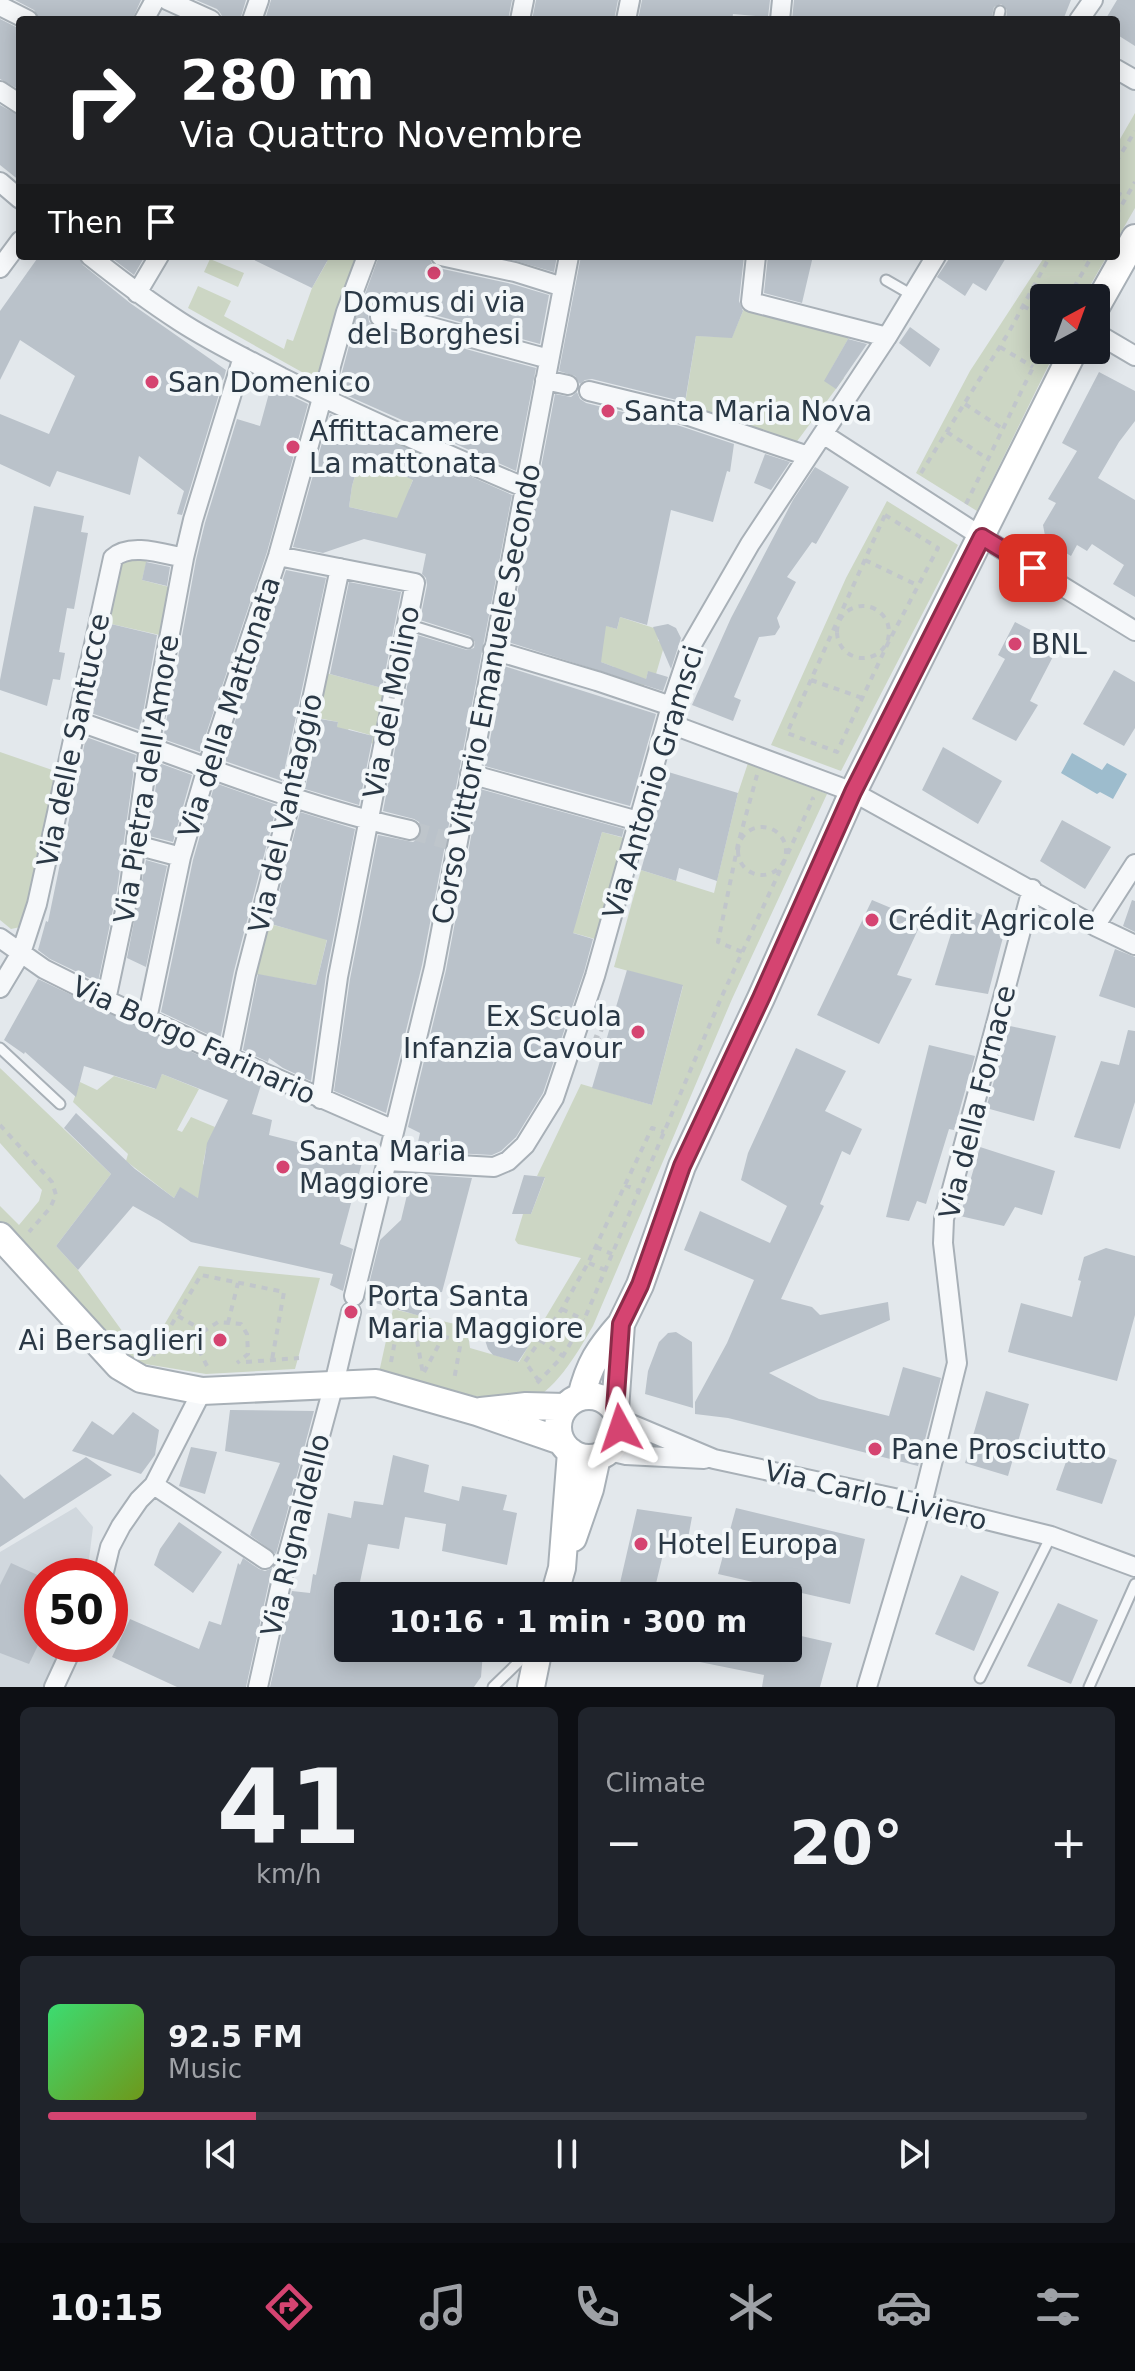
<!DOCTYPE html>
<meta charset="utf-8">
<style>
body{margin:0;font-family:"DejaVu Sans",sans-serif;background:#20242c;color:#f1f3f6;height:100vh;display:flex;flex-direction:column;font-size:30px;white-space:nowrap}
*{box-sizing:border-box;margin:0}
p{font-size:26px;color:#9ea1a6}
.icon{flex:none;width:44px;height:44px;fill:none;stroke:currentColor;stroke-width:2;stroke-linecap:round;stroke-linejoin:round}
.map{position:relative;height:1687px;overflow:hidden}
.side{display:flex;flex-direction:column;gap:20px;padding:20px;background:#0d0f14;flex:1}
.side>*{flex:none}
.top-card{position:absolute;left:16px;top:16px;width:1104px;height:244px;border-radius:8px;box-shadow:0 4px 20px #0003;background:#202124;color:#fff;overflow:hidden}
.needle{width:52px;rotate:41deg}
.controls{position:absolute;left:1030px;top:284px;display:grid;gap:16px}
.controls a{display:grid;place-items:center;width:80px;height:80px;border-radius:8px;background:#171b24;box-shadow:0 4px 20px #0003;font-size:40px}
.speed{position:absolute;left:24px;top:1558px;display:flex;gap:16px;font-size:40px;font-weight:700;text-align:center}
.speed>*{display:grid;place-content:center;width:104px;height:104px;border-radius:50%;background:#171b24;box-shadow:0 4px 20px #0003;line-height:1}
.speed .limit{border:12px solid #d22;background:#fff;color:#111}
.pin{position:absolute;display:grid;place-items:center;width:68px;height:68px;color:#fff;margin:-34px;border-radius:16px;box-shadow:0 4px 12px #0006}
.me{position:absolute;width:88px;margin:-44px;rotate:355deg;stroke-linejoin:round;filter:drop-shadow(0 0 6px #0008)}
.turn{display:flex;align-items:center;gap:28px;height:168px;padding:0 32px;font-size:36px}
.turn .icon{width:104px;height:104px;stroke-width:2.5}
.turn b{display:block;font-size:56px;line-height:68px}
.then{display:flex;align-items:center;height:76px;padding:0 32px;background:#0003;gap:16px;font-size:30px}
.big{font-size:60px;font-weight:700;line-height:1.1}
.side .card{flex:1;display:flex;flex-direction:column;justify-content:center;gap:12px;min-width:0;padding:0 28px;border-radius:12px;background:#20242c}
.side .dial{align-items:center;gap:0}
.dial b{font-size:104px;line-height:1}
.song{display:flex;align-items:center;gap:24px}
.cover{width:96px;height:96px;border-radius:12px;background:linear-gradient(135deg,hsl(140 70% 55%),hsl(80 70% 35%))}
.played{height:8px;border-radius:4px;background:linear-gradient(90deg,#d54471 20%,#363941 20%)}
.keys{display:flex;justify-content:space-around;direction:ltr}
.heat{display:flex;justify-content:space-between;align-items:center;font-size:44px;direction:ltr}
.side .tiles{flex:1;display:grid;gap:20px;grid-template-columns:1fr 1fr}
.card:last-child{grid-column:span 2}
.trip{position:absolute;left:334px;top:1582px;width:468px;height:80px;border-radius:8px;background:#171b24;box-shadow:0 4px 20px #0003;font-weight:700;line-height:80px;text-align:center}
.dock{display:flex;height:128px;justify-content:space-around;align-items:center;background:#090b0e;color:#9ea1a6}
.dock .icon{width:56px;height:56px}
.dock .current{color:#d54471}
.dock b{font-size:36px;color:#f1f3f6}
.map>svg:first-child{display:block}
.built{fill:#d1d8de}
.green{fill:#ccd6c4}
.water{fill:#9dbccd}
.building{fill:#bac2ca;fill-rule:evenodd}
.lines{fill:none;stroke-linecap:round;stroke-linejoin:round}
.street-tunnel{stroke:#bec5cb;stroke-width:18;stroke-dasharray:18 9;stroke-linecap:butt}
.lane-casing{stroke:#a8b0b7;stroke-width:13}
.street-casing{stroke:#a8b0b7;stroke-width:22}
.secondary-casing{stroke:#a8b0b7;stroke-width:30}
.path{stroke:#c1c6cb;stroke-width:4;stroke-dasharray:6 6;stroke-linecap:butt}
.lane{stroke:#f6f8fa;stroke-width:9}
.street{stroke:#f6f8fa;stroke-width:18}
.secondary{stroke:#fff;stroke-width:26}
.path-bridge{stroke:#c1c6cb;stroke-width:4;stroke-dasharray:6 6;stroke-linecap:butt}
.route-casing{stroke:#8a2c49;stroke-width:20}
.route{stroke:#d54471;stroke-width:14}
.poi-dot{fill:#d54471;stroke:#f3f7f9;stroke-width:3}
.labels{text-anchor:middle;stroke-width:8;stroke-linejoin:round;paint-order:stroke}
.poi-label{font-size:28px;fill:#2a3845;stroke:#f3f7f9;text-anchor:start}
.street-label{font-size:28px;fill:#2a3845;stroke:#f3f7f9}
</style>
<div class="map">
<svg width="1135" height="1687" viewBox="0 0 1135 1687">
<rect width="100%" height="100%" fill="#e3e8ec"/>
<!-- built -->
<path class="built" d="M76 1507 93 1527 87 1576H42V1644H63L44 1687H0V1552Z"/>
<!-- green -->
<path class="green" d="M1135 113V208L1116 241V146Z
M322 256H357L316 380 188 308 198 286 231 301 224 316 284 349 287 339 293 341 312 288 327 262Z
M1045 256H1107L1083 298H1044V350H1056L977 511 916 473 970 371Z
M210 259 244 273 238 287 204 272Z
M746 304 851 334 830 371 844 378 795 444 684 410 696 336 732 337Z
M397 441 424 452 410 487 399 530 376 513 349 507 352 486 361 455 385 466Z
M887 501 958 545 841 771 771 745 846 578Z
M137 557 147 560 142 580 173 588 164 636 107 623 115 578 122 562Z
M620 617 657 629 658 641 665 643 656 674 648 672 643 689 611 679 614 667 601 662 597 623 617 629Z
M322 672 390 690 377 744 369 743 370 735 349 729 334 740 338 722 313 717Z
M0 752 58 772 25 926 11 929 0 920Z
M748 763 827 794 732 999 593 1326C576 1355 555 1393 522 1405L378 1377 393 1309 467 1327 470 1348 519 1362 581 1258 518 1244 515 1240 523 1214H531L545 1178 537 1176 581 1084 652 1105 683 986 614 967 641 870 714 893 738 793Z
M602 832 624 838 595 939 570 932 582 903Z
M266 923 327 939 316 985 254 974Z
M0 1068 111 1174 56 1246 78 1270 125 1335 157 1337 199 1266 320 1278 295 1369 206 1374 139 1363 116 1351 0 1221V1206L19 1225 39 1201 42 1190 0 1143Z
M162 1074 199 1089 177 1130 182 1132 191 1117 215 1127 206 1149 203 1164 208 1169 205 1202 180 1188 174 1198 126 1161 128 1154 73 1102 80 1082 97 1090 114 1076 155 1089Z"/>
<!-- water -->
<path class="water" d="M1072 753 1102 770 1107 763 1127 774 1113 799 1100 792 1097 794 1061 773Z"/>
<!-- building -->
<path class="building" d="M15 0H141L132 20H40L34 10Z
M196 0H246L240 20H223L221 14 217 9Z
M271 0H512L508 20H265Z
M536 0H618L614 20H532Z
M642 0H770L768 17 733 14 732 20H638Z
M794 0H1071L1063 20H1006L1007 10 1001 4 994 7 991 20H792Z
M1117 0H1135V46L1116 34V20H1105Z
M0 19 20 29V90L0 79Z
M0 105 20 116V181L0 165Z
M39 256H78L83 265 130 303 226 370 224 378 216 388 220 391 182 515 177 514 184 491 139 456 130 495 57 471 50 487 0 464V414L49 434 75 376 20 340 0 380V311Z
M109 256H145L134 275Z
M246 256H330L312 288Z
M379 256H429L432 264 438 268 512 284 549 295 540 344 431 314 382 305 375 306 368 314 369 322 378 329 425 338 536 368 516 471 337 391 357 316Z
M498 256H557L554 272Z
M581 256H744L739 301 743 311 732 338 696 336 685 402 592 379 585 380 580 384 575 376 559 371Z
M768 256H813L802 303 764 293Z
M951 256H1007L986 291 973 283 965 296 937 277Z
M910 327 940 349 930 367 899 343Z
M848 339 867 344 836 389 824 381Z
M1099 372 1135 391V421L1119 442 1098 478 1135 500V597L1113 584 1124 565 1092 544 1087 551 1077 545 1071 556 1046 541 1043 525 1056 503 1048 499 1077 451 1062 443Z
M271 386 308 404 267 552 200 752 163 739 196 560 205 523 237 419 260 426Z
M577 392 580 399 586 403 680 426 734 444 730 472 727 471 713 522 671 510 647 625 620 617 617 629 606 626 601 662 646 679 648 671 668 677 663 691 508 642 555 394 571 397Z
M330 414 512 495 422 965 386 1113 334 1091 350 979 378 835 413 842 418 839 422 832 419 822 414 819 383 811 417 635 467 650 474 648 475 642 470 636 420 620 427 585 426 578 422 574 426 554 364 539 323 553 293 547ZM361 455 413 480 397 518 349 507 352 486Z
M765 454 790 462 771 490 754 483Z
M815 467 849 487 816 544 812 542 787 577 796 582 777 618 780 627 775 635 759 637 734 697 741 700 733 721 692 705 731 618 793 500Z
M34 506 84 516 81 532 88 533 74 609 67 608 59 652 65 653 60 680 53 679 47 706 0 690V680Z
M146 562 170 567 167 586 142 580Z
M286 570 326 578 282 781 222 760Z
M349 582 401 592 382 688 330 674Z
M1015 622 1059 645 1030 701 1038 705 1016 741 972 719 1005 659 998 655Z
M111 624 157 635 140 730 91 713Z
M668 624 676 628 681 638 671 669 653 627Z
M504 666 656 714 630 806 485 766Z
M1114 670 1135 682V728L1124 746 1083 724Z
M320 719 338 722 337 727 373 736 359 805 305 789Z
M86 737 136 755 117 890 98 982 50 959 38 950 46 921 48 922Z
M943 747 1002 781 978 824 922 790Z
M159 763 192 775 173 842 149 836Z
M665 771 738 793 717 881 679 868 676 881 641 870 648 845 645 844Z
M215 783 277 805 234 971 220 1040 161 1012 193 860Z
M480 789 624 829 622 837 602 832 573 933 593 939 584 972 543 1093 516 1137 501 1151 492 1155 416 1151 420 1133 408 1127 446 970Z
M300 812 355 829 326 975 311 1081 283 1068 269 1058 268 1062 243 1050 258 974 316 985 327 940 271 924Z
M1062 820 1111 847 1085 889 1040 861Z
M146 860 167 866 146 967 127 958Z
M872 900 922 921 897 975 912 979 879 1044 817 1015Z
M1132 900 1135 901V932L1123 926Z
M960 905 1006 926 988 994 935 985Z
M1115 949 1135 957V1008L1099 996Z
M627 970 683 985 652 1105 592 1088Z
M38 979 261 1085 252 1114 272 1120 269 1135 363 1159 340 1244 353 1249 343 1291 330 1285 333 1274 191 1242 160 1221 133 1206 78 1270 56 1246 111 1174 64 1128 76 1113 135 1169 174 1198 180 1187 198 1198 207 1143 228 1100 162 1074 156 1089 84 1066 76 1097 25 1052 24 1054 4 1040Z
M1010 1026 1056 1036 1034 1121 986 1108Z
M1128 1030 1135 1031V1102L1120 1149 1074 1137 1101 1061 1119 1065Z
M929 1045 975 1056 954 1130 949 1129 926 1204 917 1201 909 1221 886 1217Z
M796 1048 846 1071 825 1111 862 1129 850 1155 842 1151 820 1204 824 1206 781 1299 812 1307 820 1315 888 1302 890 1320 769 1373 819 1399 889 1416 903 1367 941 1378 918 1466 728 1418 695 1414V1402L727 1343 754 1280 684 1250 700 1211 770 1243 787 1206 741 1180 748 1153Z
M980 1147 1055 1171 1042 1215 1015 1207 1004 1226 960 1216Z
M412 1174 472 1178 442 1292 428 1293 420 1316 365 1300 380 1240 401 1220Z
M524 1175 545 1177 531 1214H512Z
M1106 1248 1135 1256V1315L1117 1381 1008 1352 1021 1303 1072 1317 1081 1281 1078 1280 1084 1257Z
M482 1331 530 1344 518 1362 493 1355 488 1349Z
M676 1332 692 1342 693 1408 645 1394 648 1371 659 1342 668 1333Z
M986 1391 1029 1404 1008 1476 965 1463Z
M230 1410 314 1411 276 1554 250 1535 280 1463 225 1451Z
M133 1412 159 1430 155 1455 141 1474 72 1451 92 1421 113 1435Z
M1072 1445 1117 1460 1102 1504 1056 1490Z
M191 1447 217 1452 205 1494 179 1486Z
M393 1455 429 1465 424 1492 459 1501 462 1486 507 1495 503 1510 517 1513 507 1565 442 1551 446 1524 405 1517 399 1549 368 1544 357 1596H348V1648H459L483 1652 481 1677 474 1687H270L292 1591 310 1593 313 1574 316 1575 328 1513 351 1518 354 1501 383 1505Z
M86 1457 112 1475 0 1547V1474L24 1499Z
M736 1508 865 1539 850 1604 718 1574Z
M637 1509 692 1517 686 1549 665 1546 653 1596H617Z
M179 1522 222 1552 193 1593 154 1565 160 1549Z
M243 1558 259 1569 265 1571 272 1568 246 1687H177L112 1657 130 1619 199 1649 209 1621 221 1625 238 1563 240 1565Z
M11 1563 42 1577V1637L29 1664 0 1653V1585Z
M961 1575 999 1592 974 1651 935 1634Z
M1058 1603 1098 1620 1071 1684 1027 1666Z
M788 1633 832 1643 820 1687H762L764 1675 675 1657 676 1648H788Z"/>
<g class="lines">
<!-- street-tunnel -->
<path class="street-tunnel" d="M346 312 380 317
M410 830 450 841"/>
<!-- lane casing -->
<g class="lane-casing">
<path id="lane" d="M998 20 1000 11
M886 280 912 295
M407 624 468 643
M0 1048 60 1104
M980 1678 1051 1536
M493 1687 531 1650
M1089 1687 1135 1584"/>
</g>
<!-- street casing -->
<g class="street-casing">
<path id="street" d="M167 0 211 20
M0 6 28 20
M144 20 155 0
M252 20 259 0
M520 20 524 0
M626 20 630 0
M780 20 782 0
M1079 20 1093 0
M1116 69 1135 80
M0 91 20 104
M0 182 20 199
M90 256C119 279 148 301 179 321 211 342 247 359 281 377 361 417 443 453 526 488
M441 256 515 272 563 287
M756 256 751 302 887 337
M0 268 20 241
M137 293 159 256
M380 317 428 326 549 359
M1096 333 1135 356
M545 380 568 385
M589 391 683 414 808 456
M823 434 982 537 1135 631
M278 556 415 583 338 977 321 1099
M493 650 597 681 671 706
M77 721C188 759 296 805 410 830
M668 723 853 792 1095 926 1135 945
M470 774 638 821
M136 845 181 857
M1095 926 1135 864
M0 938 44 969 106 1000 264 1073 394 1130
M0 988 21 953 37 904 113 558C130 542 164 554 184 558
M106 1000 129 892 149 746 184 558 193 520 243 357
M147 1019 181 857 207 768 278 556 346 312 367 256
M229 1057 246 974 290 803 340 568
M387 1161 494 1167 508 1161 525 1145 554 1098 595 976 671 706 691 646 750 544 887 337 936 256
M354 1296 434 968 569 256
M619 1419 714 1459 922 1504 1051 1536 1135 1567
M609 1451 626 1455 704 1459
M154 1485 265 1559
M103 1576 110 1547 121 1526 139 1500 154 1485 202 1391
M54 1687 74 1644
M258 1687 285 1565 334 1384 351 1312
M867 1687 922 1504 957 1363 943 1243 944 1219 1032 889"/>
</g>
<!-- secondary casing -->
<g class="secondary-casing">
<path id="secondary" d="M1096 307 1135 238
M0 1236 119 1366 141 1379 202 1391 376 1383 477 1412 561 1441
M558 1427a31 31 0 1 1 62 0a31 31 0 1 1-62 0Z
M581 1397C589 1364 599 1349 621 1324
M615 1410 621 1324 640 1285 682 1166 761 998 853 792 1074 350
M481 1411 526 1406 565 1407
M573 1538 590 1489 597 1457
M554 1596 562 1568 571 1452
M531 1687 539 1648"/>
</g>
<!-- path -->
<path class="path" d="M1116 162 1135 131
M1116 192 1126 197
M1116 215 1135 182
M1080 256 1089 261
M1035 285 1058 298
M1068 298 1092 256
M1023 306 1044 317
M1000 347 1033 367
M965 404 1003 429
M947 432 988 459
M921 473 1009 332 1050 256
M966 504 1044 345
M885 515 938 548 888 643 837 752 787 733Z
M865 560 919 586
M837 632a26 26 0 1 1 52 0a26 26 0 1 1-52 0Z
M811 680 862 698
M738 851a24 24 0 1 1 48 0a24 24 0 1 1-48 0Z
M742 952 718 942 738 844 757 775
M594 1036 599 1038 603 1025
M0 1125 52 1182 56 1195 50 1208 29 1232
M625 1185 639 1191
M596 1247 612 1254
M589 1263 605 1270
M562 1309 584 1320
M178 1316 204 1331
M228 1323 238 1283
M415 1329 423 1374 443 1337
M540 1340 563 1356
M153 1356 201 1275 284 1292 272 1360
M246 1362 299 1358
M391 1362 398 1325 461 1341 454 1380
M207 1366 199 1350 204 1331 218 1322 241 1324 247 1334 248 1354 237 1363
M539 1381 525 1362 562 1309 588 1263 652 1128 664 1132
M537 1383 563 1356 584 1320 722 996 813 799 811 798"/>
<!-- lane -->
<use href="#lane" class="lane"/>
<!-- street -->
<use href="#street" class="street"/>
<!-- secondary -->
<use href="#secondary" class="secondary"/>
<!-- path-bridge -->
<path class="path-bridge" d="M389 696 400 698"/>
</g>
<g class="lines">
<!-- route casing -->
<g class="route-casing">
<path id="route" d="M620 1428 615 1410 621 1324 640 1285 682 1166 761 998 853 792 982 537 1033 568"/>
</g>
<!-- route -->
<use href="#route" class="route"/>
</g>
<!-- markers -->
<g class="poi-dot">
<circle cx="434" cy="273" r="8"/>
<circle cx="152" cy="382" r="8"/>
<circle cx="608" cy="411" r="8"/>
<circle cx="293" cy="447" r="8"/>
<circle cx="1015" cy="644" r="8"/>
<circle cx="872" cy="920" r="8"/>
<circle cx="638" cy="1032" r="8"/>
<circle cx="283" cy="1167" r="8"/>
<circle cx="351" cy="1312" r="8"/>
<circle cx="220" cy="1340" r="8"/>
<circle cx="875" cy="1449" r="8"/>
<circle cx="641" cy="1544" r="8"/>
</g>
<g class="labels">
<!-- poi labels -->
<g class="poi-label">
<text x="434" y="312" text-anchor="middle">Domus di via<tspan x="434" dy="32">del Borghesi</tspan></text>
<text x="168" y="392">San Domenico</text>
<text x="624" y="421">Santa Maria Nova</text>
<text x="309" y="441">Affittacamere<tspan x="309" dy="32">La mattonata</tspan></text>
<text x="1031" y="654">BNL</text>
<text x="888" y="930">Crédit Agricole</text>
<text x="622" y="1026" text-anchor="end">Ex Scuola<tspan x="622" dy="32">Infanzia Cavour</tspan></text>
<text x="299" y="1161">Santa Maria<tspan x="299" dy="32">Maggiore</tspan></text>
<text x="367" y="1306">Porta Santa<tspan x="367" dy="32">Maria Maggiore</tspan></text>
<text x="204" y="1350" text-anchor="end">Ai Bersaglieri</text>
<text x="891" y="1459">Pane Prosciutto</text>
<text x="657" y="1554">Hotel Europa</text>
</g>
<!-- street labels -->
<g class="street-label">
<text transform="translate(486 694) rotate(-79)" y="10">Corso Vittorio Emanuele Secondo</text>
<text transform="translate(391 702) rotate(-79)" y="10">Via del Molino</text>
<text transform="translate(229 707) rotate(-72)" y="10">Via della Mattonata</text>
<text transform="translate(73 740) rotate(-78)" y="10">Via delle Santucce</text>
<text transform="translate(146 779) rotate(-81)" y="10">Via Pietra dell'Amore</text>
<text transform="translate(653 782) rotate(-73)" y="10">Via Antonio Gramsci</text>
<text transform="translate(285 813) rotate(-77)" y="10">Via del Vantaggio</text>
<text transform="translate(194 1040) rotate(25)" y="10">Via Borgo Farinario</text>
<text transform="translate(977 1102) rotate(-76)" y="10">Via della Fornace</text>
<text transform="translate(876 1495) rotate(13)" y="10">Via Carlo Liviero</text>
<text transform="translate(295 1535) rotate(-76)" y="10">Via Rignaldello</text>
</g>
</g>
</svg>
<div class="controls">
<a><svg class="needle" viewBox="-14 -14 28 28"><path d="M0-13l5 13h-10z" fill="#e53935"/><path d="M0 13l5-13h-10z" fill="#9ea1a6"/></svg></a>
</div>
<div class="speed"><div class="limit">50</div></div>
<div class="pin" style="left:1033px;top:568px;background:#d93025"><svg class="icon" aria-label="arrive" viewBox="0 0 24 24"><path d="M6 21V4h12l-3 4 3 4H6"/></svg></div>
<svg class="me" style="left:620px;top:1428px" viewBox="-20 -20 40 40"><path d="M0-17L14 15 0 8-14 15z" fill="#d54471" stroke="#fff" stroke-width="4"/></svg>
<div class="trip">10:16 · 1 min · 300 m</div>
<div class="top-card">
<div class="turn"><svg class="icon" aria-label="right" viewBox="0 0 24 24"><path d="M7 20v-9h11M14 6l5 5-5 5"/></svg><div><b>280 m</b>Via Quattro Novembre</div></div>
<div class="then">Then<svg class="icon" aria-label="arrive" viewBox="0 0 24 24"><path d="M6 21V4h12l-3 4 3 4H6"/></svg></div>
</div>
</div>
<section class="side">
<div class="tiles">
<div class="card dial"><b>41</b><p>km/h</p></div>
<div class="card"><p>Climate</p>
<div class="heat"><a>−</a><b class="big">20°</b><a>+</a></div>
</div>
<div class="card">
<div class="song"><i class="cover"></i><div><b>92.5 FM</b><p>Music</p></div></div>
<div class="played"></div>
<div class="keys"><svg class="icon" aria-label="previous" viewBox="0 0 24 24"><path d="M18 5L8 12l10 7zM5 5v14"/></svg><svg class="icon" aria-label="pause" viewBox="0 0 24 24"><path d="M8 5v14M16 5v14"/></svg><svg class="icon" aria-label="next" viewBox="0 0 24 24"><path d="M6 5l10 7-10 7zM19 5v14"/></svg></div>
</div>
</div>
</section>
<nav class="dock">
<b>10:15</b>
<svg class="icon current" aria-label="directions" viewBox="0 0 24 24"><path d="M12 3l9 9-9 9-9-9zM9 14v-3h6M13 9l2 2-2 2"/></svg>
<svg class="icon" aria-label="music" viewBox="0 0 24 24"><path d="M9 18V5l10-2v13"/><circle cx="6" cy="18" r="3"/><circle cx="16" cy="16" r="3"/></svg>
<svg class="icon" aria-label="phone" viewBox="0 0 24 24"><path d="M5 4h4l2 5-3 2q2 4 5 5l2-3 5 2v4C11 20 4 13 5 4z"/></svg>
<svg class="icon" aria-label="climate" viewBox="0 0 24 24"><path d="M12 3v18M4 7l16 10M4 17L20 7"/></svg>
<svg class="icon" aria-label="car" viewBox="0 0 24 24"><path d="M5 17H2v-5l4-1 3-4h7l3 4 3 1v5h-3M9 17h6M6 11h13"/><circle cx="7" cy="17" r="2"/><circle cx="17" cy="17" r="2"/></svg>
<svg class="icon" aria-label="filters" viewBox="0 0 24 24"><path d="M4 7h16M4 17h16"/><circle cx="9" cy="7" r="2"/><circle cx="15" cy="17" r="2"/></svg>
</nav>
